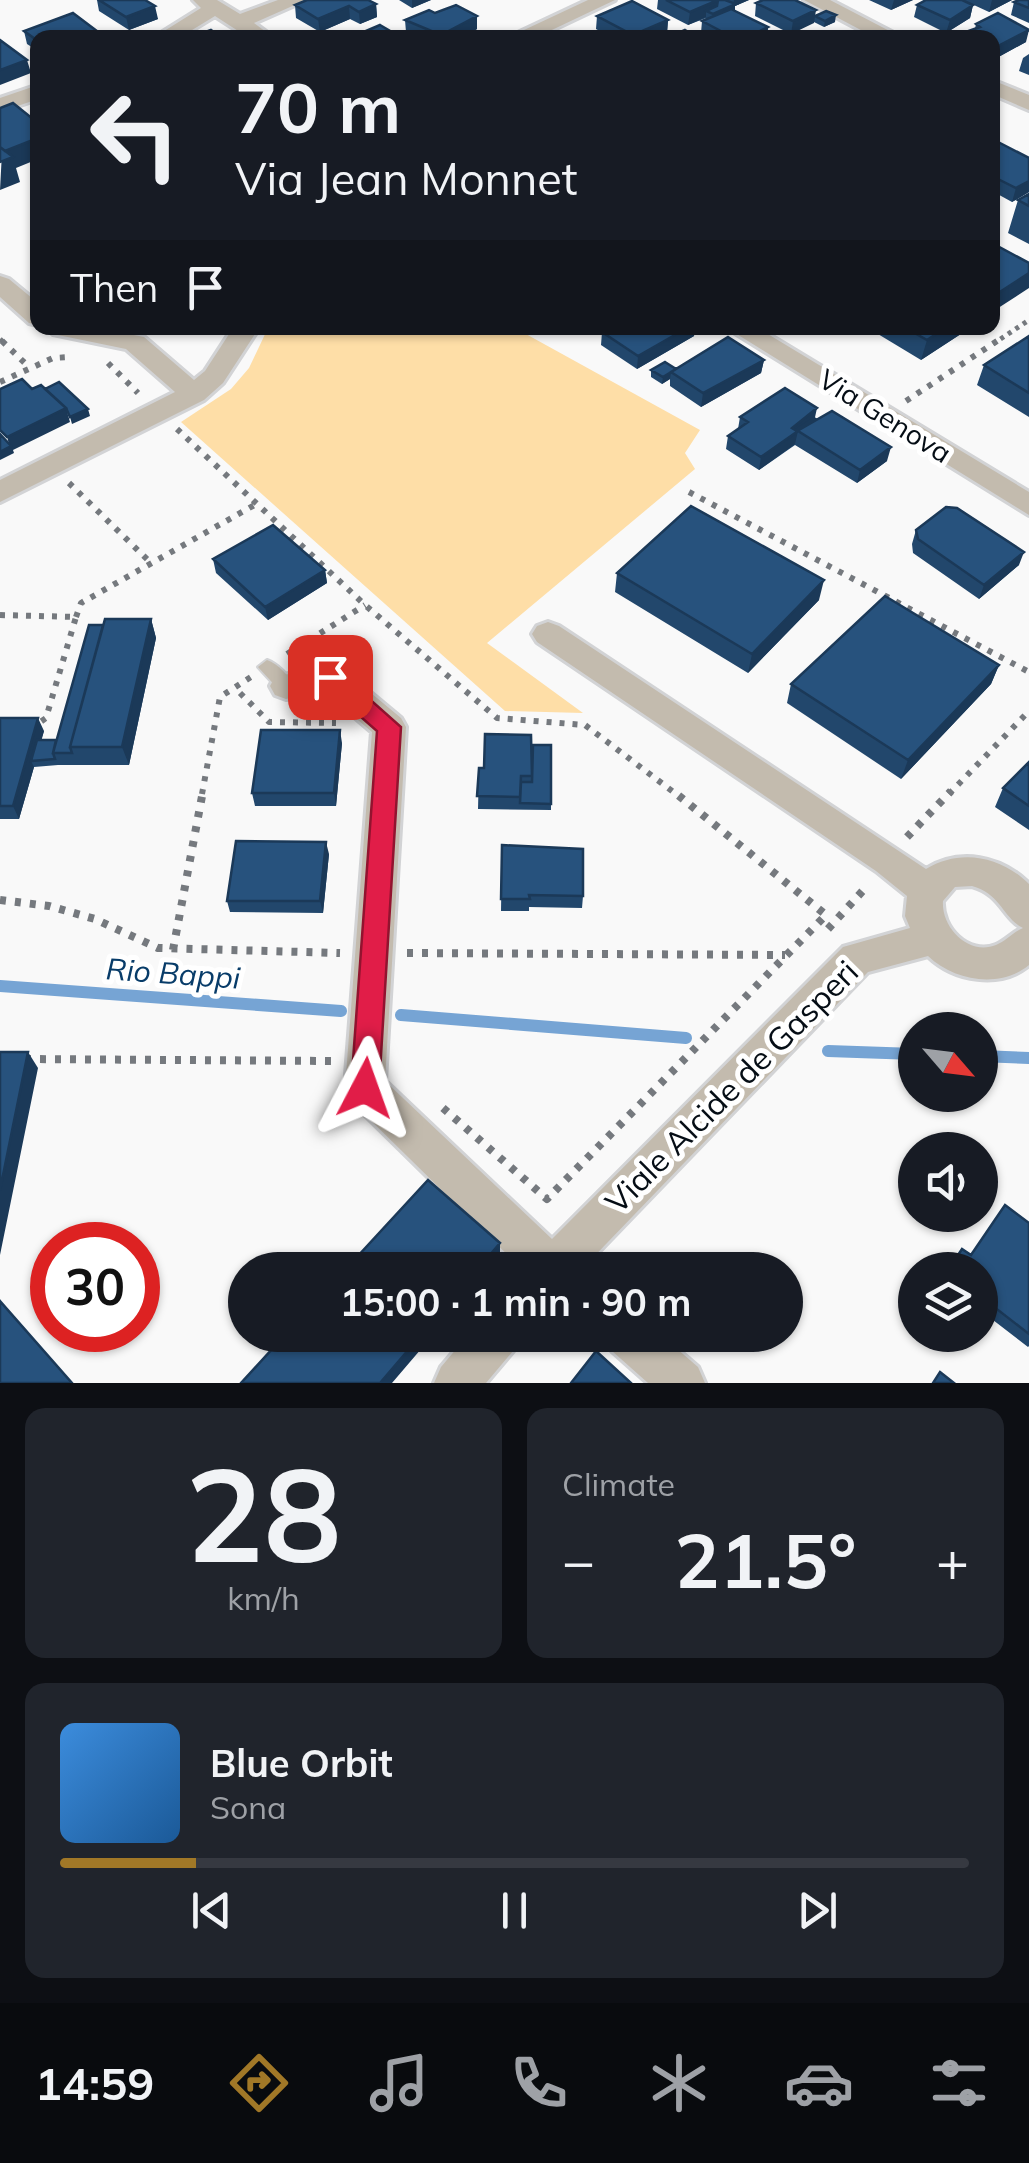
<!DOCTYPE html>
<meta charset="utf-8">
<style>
body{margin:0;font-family:Mulish,sans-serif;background:#20242c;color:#f1f3f6;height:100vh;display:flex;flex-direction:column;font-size:38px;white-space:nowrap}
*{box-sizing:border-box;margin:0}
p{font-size:32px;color:#9ea1a6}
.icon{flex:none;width:55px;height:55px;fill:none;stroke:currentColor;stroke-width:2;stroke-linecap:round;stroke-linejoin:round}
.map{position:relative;height:1383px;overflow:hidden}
.side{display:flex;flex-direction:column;gap:25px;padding:25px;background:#0d0f14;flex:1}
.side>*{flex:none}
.guide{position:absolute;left:30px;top:30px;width:970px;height:305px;border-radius:20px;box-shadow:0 2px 8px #0004;background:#171b24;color:#f1f3f6;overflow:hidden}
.needle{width:65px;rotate:118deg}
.controls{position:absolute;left:898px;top:1012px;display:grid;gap:20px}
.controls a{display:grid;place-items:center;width:100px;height:100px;border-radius:50%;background:#171b24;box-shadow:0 2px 8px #0004;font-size:50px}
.speed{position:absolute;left:30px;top:1222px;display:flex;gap:20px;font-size:50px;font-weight:700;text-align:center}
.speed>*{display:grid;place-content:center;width:130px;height:130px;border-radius:50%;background:#171b24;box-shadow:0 2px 8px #0004;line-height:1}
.speed .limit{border:15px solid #d22;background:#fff;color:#111}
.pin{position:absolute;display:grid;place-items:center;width:85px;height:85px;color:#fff;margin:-42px;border-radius:20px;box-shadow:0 5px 15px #0006}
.me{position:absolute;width:110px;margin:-55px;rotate:4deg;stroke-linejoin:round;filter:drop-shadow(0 0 8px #0008)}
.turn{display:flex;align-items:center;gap:35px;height:210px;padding:0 40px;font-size:45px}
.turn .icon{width:130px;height:130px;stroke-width:2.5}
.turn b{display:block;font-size:70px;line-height:85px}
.then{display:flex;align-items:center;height:95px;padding:0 40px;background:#0003;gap:20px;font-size:38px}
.big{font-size:75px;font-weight:700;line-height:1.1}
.side .widget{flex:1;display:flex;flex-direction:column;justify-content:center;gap:15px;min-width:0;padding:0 35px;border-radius:20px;background:#20242c}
.side .dial{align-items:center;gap:0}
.dial b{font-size:130px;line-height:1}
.song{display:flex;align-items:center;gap:30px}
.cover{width:120px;height:120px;border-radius:15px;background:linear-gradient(135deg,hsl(210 70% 55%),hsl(210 70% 35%))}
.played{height:10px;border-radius:5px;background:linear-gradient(90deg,#a17827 15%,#363941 15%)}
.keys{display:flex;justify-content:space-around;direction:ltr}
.heat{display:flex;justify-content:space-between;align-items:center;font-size:55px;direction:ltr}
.side .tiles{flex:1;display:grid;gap:25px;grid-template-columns:1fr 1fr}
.widget:last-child{grid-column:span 2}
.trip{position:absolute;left:228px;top:1252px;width:575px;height:100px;border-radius:50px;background:#171b24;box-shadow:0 2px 8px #0004;font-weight:700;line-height:100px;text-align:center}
.dock{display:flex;height:160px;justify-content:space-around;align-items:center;background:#090b0e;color:#9ea1a6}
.dock .icon{width:70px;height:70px}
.dock .current{color:#a17827}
.dock b{font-size:45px;color:#f1f3f6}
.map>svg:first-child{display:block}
.green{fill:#fedea7}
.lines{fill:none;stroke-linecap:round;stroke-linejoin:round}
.stream{stroke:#76a4d4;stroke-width:12}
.lane-casing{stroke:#d2d3d5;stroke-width:4}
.street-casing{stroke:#d2d3d5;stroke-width:6}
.path-far2{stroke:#75797e;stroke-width:5;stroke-dasharray:4 5;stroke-linecap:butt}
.path-far1{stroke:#75797e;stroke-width:6;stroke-dasharray:5 8;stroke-linecap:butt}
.path{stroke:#75797e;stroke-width:8;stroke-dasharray:6 9;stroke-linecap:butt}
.lane{fill:#c3bbae;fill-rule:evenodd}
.street{fill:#c3bbae;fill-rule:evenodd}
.wall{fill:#22476c}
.shaded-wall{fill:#1b3958}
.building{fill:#27527d;stroke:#1b3958;stroke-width:2.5}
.route{fill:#e11d48;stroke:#92132f;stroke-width:2.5}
.labels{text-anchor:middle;stroke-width:10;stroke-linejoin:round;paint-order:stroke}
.street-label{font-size:28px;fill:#050d15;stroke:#fff}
.water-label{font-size:30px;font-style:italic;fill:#083c69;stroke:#fff}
.near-street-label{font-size:32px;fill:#050d15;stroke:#fff}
</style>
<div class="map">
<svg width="1029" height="1383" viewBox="0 0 1029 1383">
<rect width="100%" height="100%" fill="#f9f9f9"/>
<!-- green -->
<path class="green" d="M268 328H515L700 430 685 453 695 469 487 643 583 713 505 711 181 422 231 389 249 368Z"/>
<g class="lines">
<!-- stream -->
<path class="stream" d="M0 986 341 1011
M401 1015 686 1038
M828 1051 915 1054
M980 1056 1029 1058"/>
<!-- lane casing -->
<g class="lane-casing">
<path id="lane" d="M267 660C278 664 289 676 295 686L292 691H280L258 667Z"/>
</g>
<!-- street casing -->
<g class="street-casing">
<path id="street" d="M193 0H217L240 14 278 0H306L254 23 274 38H249L215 16 179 38H153L201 8Z
M588 0H615L535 38H507Z
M804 0H830L903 38H876Z
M992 80 1029 95V110L992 94Z
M38 85V99L0 112V98Z
M0 276 9 279 38 303V325L29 323 0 297Z
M49 328H99L144 337 194 380 205 371 233 328H259L223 383 204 400 0 502V480L175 392 126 349 53 334Z
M727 328H758L1029 492V515Z
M548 622 559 626 926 869C960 848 1001 856 1029 884V965C1000 989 954 981 928 956L868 972 581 1270H523L351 1101 345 1088 372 732 324 691 286 699 275 695 270 686 275 677 330 665 341 668 401 718 406 727 385 1081 552 1239 843 947 910 928 905 916 907 896 876 871 537 642 532 634 537 626ZM972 886C1001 894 1003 918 1023 928 1013 932 1006 941 996 945 968 956 941 927 943 901L955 887Z
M468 1335H519L513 1351 486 1383H434L441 1367Z
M606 1335H661L698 1367 705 1383H648L612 1351Z"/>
</g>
<!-- path-far2 -->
<path class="path-far2" d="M0 339 5 344
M993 344 1029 320"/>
<!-- path-far1 -->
<path class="path-far1" d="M2 341 30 368
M108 363 138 393
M0 382 53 358 71 357
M906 401 997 341
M177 429 365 605 497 718 585 725 676 794
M69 483 151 563
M689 492 1029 672
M0 615 76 617 46 718 36 725
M76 617 81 603 258 503
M287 654 365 605
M240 693 269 722 336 723
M202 794 220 697 251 677
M949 794 1029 711"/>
<!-- path -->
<path class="path" d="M907 837 951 791
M0 900 49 906 95 919 158 948 340 953
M828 929 868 885
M173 950 203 791
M407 953 785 955
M25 1059 332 1061
M443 1108 547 1199 826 915 673 791"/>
<!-- lane -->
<use href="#lane" class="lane"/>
<!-- street -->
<use href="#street" class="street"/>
</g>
<!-- wall -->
<path class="wall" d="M97 0H145L158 19 129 30 99 11Z
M399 0H431L412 8Z
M658 0H749L735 6V11L768 27 767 38H708L701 33 702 21 707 18H706L688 25 657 9Z
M869 0H913L891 10Z
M963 0H1012L989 12Z
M1029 0V23L1011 15 1014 2Z
M756 3 815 15 835 22 824 27 814 22 791 34 755 16Z
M376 4 377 17 360 24 350 19 320 32 296 18 295 5Z
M917 5H973L970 18 946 33 914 17Z
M477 16V29L461 38H418L406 32 405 20Z
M597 16 668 20 667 33 656 38H612L596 29Z
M976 24 1026 42 993 60 992 38H961L963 33 975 29Z
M24 31 101 34 102 38H38V51L27 44Z
M1029 54V75L1019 71 1023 58Z
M992 148 1029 158V192L1012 202 992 191Z
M1029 194V244L1008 233 1018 200Z
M609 328H695L694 336 637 369 601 345 602 332Z
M868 328H970L921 360Z
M1029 336V417L977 385 984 365Z
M764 360 761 373 701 407 670 386V379L662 384 651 377V370L676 369Z
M740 417 815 419 887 461 857 483 795 445 759 470 726 449 728 436 738 429Z
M916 530 1019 565 979 599 913 553 912 544Z
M213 559 325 570 327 583 268 620 216 573Z
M617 573 819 600 748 673 615 592Z
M151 619 156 638 129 765H58L34 767 19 819H0V718L44 731 41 740H56L103 625Z
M999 665 991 684 901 779 787 703 791 684Z
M342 743 336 806H255L252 793Z
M551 745V810L478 809 479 768 532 774Z
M1029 762V830L995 807 1003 788Z
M502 845 583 896 582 908 529 907V911H501Z
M329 854 323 913 230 912 227 901Z
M1029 1223V1346L1028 1347 980 1310V1270L971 1255Z"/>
<!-- shaded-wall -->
<path class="shaded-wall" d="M412 0H431L412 8Z
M718 0 733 5 734 0H749L735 6V10L712 21 713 14 706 11V17L688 25 690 12Z
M894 0H913L891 10Z
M992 0H1012L989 12Z
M376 4 377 17 360 24 359 12Z
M973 5 970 18 946 33 950 20Z
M155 6 158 19 129 30 126 17Z
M349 6 350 19 320 32 318 19Z
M816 10 814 23 791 34 793 21Z
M836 15 835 22 824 27 825 21Z
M477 16V29L461 38H441V35Z
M668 20 667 33 656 38H633V35Z
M768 27 767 38H746Z
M1029 30 1026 42 993 60 996 47Z
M27 60 31 73 0 85V70Z
M38 138V159L16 168 20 182 0 190 2 152Z
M1029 181V192L1012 202 1016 188Z
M1029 273V288L992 312V297Z
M687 328H695L694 336 637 369 638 356Z
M945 328H970L921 360 927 340Z
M764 360 761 373 701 407 703 393Z
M671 372 670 379 662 384 663 377Z
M66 408 70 422 13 450 14 453 0 460V452L10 447 7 437Z
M817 408 814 422 798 431 795 444 759 470 761 457 792 428Z
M88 409 90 416 72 424 70 417Z
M891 447 887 461 857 483 860 470Z
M1024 552 1019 565 979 599 984 585Z
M325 570 327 583 268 620 265 607Z
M824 580 819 600 748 673 752 654Z
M151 619 156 638 129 765 122 747Z
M999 665 991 684 901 779 908 760Z
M38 718 44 731 36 760 31 761 34 767 19 819 13 806Z
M340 730 342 743 336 806 334 793Z
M326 842 329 854 323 913 320 901Z
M28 1052 38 1068 0 1255V1190Z
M500 1243V1256L489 1270H477Z
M421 1335H433L392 1383H380Z"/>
<!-- building -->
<path class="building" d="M99 0H145L155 6 126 17Z
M307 0H368L376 4 359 12 349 6 318 19 295 5Z
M666 0H718L690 12Z
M718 0H725L736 4 713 14 706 11 717 6Z
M763 0H795L816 10 793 21 756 3Z
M926 0H962L973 5 950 20 917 5Z
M1019 0H1029V8L1014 2Z
M632 1 668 20 633 35 597 16Z
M456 5 477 16 441 35 405 20 429 10 435 13Z
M731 9 768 27 746 38H734L702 21Z
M826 11 836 15 825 21 815 16Z
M73 13 101 34 90 38H38V41L24 31Z
M998 13 1029 30 996 47 992 45V38H974L963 33 980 27 976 24Z
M380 25 402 38 352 37Z
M211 30 223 38H189Z
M685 30 699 38H667Z
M589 33 597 37 603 34 610 38H575Z
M875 33 886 38H865Z
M0 40 27 60 0 70Z
M13 103 38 123V138L5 151 0 147V108Z
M1000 143 1029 158V181L1016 188 992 176V148Z
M0 147 13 157 0 162Z
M1029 194V206L1018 200Z
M992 243 1029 263V273L992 297Z
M609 328H687L638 356 602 332Z
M906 328H945L927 340Z
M1029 336V393L984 365Z
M728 337 764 360 703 393 671 372Z
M665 362 676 369 663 377 651 370Z
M22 379 32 389 41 385 66 408 7 437 0 430V389Z
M59 382 88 409 70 417 66 408 45 389Z
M785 388 817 408 792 428 797 431 832 411 891 447 860 470 798 431 761 457 728 436 748 422 740 417Z
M814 418 816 420 796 430Z
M0 434 11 446 0 452Z
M691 506 824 580 752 654 617 573Z
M946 507 957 508 1024 552 984 585 918 539 916 530Z
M273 525 325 570 265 607 213 559Z
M885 596 999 665 908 760 791 684Z
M105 619H151L122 747H70Z
M89 625H103L70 747 72 753H53Z
M0 718H38L13 806H0Z
M261 730H340L334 793H252Z
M485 734 531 735 532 776H521L520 797 477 796 479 768H484Z
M37 740H56L53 753 55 759 31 761Z
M533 745H551V804L520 803 521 782H532Z
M1029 762V806L1003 788Z
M236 841 326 842 320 901H227Z
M502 845 583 849V896L529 895 530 899H501Z
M0 1052H28L0 1190Z
M428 1180 500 1243 477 1270H345Z
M1005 1205 1029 1223V1334L980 1296V1270H948L962 1249 971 1255Z
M0 1301 72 1383H0Z
M285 1335H421L380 1383H241Z
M596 1351 631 1383H571Z
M940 1372 954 1383H933Z"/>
<!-- route -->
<path class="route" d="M330 668 338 671 401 727 379 1088 375 1098 365 1102 355 1098 351 1088 377 731 322 683 318 677Z"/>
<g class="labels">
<!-- street labels -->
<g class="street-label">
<text transform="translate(885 416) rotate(32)" y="10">Via Genova</text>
</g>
<!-- water labels -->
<g class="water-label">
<text transform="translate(173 974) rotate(4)" y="10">Rio Bappi</text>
</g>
<!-- near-street labels -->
<g class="near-street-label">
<text transform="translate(732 1087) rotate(-45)" y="11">Viale Alcide de Gasperi</text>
</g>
</g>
</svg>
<div class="controls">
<a><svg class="needle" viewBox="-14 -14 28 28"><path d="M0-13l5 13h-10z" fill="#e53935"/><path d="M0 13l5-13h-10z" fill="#9ea1a6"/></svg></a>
<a><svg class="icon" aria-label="sound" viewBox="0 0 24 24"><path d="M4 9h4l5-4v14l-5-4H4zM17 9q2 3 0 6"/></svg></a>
<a><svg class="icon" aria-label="layers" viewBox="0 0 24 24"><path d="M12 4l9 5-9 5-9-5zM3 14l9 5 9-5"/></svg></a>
</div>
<div class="speed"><div class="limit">30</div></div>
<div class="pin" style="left:330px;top:677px;background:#d93025"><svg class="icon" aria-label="arrive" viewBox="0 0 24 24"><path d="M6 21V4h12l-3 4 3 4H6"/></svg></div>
<svg class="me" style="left:365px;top:1088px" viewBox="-20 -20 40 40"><path d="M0-17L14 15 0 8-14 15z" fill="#e11d48" stroke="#fff" stroke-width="4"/></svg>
<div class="trip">15:00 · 1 min · 90 m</div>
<div class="guide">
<div class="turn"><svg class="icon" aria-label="left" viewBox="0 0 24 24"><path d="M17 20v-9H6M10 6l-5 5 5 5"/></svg><div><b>70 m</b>Via Jean Monnet</div></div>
<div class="then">Then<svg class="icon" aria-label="arrive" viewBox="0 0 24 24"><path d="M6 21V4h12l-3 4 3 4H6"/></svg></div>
</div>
</div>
<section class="side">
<div class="tiles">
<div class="widget dial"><b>28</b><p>km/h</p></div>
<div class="widget"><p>Climate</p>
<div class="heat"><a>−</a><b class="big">21.5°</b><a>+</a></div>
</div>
<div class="widget">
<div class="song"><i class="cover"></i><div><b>Blue Orbit</b><p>Sona</p></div></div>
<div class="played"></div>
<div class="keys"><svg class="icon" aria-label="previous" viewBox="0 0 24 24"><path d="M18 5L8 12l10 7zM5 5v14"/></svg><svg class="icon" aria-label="pause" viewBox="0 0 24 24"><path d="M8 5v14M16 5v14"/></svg><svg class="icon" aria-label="next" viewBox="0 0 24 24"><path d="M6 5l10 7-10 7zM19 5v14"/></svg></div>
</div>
</div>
</section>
<nav class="dock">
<b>14:59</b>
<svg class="icon current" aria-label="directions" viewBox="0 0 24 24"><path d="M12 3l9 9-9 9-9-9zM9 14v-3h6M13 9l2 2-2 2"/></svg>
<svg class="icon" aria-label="music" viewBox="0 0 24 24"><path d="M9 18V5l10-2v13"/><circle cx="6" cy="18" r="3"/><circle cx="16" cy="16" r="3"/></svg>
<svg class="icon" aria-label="phone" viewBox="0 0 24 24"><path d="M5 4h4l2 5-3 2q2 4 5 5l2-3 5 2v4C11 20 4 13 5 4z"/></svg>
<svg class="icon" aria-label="climate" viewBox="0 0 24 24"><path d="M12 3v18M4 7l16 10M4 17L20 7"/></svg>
<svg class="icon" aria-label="car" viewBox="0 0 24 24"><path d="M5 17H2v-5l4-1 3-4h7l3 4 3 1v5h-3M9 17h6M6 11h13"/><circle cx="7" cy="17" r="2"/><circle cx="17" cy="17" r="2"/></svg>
<svg class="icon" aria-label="filters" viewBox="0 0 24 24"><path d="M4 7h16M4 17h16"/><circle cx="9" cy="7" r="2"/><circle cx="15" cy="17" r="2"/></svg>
</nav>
